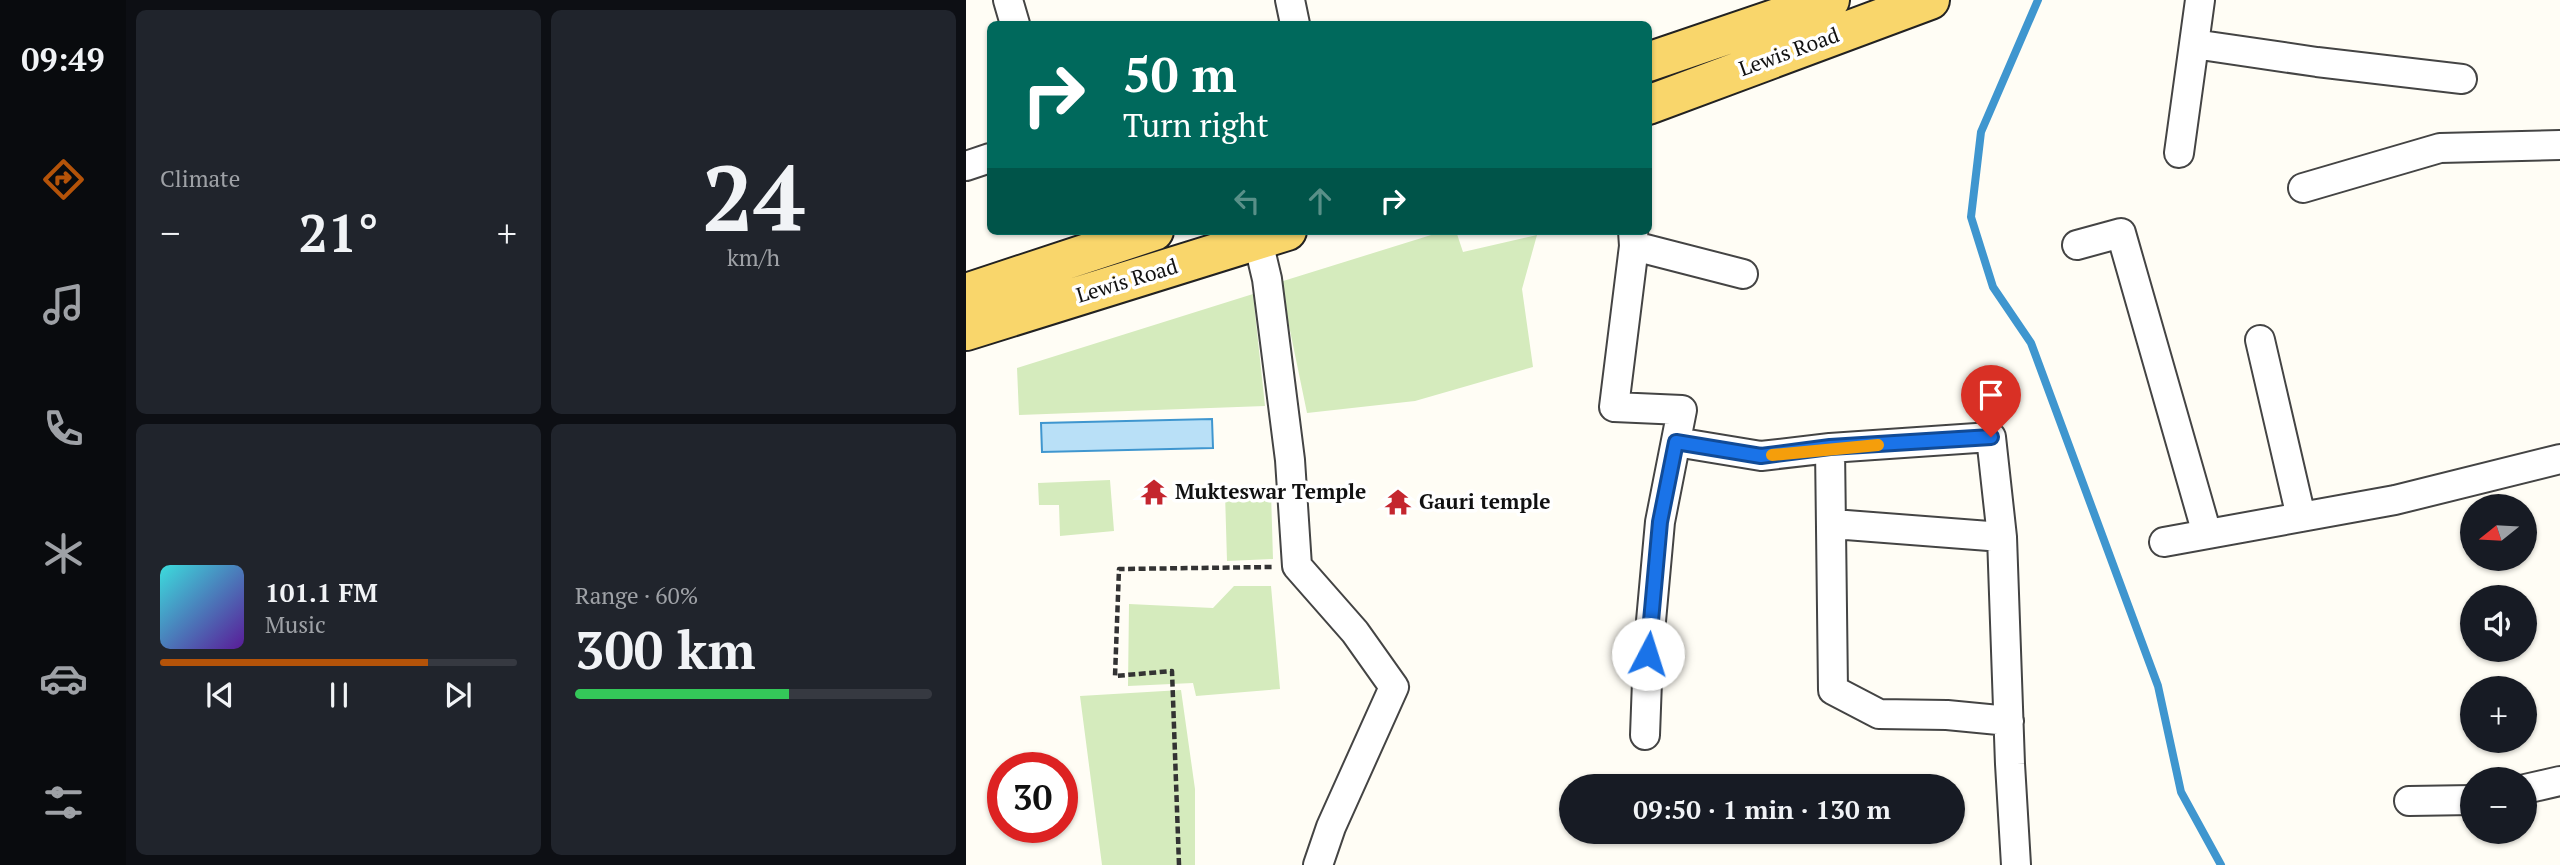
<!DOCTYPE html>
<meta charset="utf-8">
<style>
body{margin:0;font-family:"PT Serif",serif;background:#20242c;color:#f1f3f6;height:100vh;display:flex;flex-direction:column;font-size:26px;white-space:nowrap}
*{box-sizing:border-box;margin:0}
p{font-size:23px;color:#9ea1a6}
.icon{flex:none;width:38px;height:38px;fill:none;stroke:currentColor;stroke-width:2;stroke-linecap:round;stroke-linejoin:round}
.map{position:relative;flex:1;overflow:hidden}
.sheet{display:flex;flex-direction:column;gap:10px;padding:10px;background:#0d0f14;width:840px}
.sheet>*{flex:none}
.top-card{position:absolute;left:21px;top:21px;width:665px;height:214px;border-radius:10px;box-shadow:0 2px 5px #0004;background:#00695c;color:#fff;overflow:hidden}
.needle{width:46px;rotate:252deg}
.tools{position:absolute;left:1494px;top:494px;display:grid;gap:14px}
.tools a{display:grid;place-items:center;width:77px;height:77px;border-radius:50%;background:#171b24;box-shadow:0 2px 5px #0004;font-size:35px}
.speed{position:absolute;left:21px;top:752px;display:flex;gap:14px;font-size:35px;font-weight:700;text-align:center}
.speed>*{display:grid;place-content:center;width:91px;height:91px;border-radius:50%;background:#171b24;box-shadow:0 2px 5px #0004;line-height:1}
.speed .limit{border:10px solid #d22;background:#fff;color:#111}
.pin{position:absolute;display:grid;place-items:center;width:60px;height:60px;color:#fff;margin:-72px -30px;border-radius:50% 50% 50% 0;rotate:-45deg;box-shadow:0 0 7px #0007}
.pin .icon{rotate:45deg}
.me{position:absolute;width:77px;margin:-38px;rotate:5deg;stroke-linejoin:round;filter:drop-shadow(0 0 5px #0008)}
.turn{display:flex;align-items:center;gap:24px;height:147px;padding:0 21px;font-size:32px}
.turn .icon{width:91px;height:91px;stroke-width:2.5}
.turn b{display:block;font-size:49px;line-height:60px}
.lanes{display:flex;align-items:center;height:66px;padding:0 21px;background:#0003;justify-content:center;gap:35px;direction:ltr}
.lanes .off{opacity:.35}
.big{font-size:52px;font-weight:600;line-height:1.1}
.sheet .card{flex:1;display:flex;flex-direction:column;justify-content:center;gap:10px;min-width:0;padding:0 24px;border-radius:10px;background:#20242c}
.sheet .dial{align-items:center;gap:0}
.dial b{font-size:91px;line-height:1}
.song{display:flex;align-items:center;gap:21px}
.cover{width:84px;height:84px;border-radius:10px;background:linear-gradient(135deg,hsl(180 70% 55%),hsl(270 70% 35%))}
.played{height:7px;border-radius:4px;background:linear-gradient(90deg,#b45309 75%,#363941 75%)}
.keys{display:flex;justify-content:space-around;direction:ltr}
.heat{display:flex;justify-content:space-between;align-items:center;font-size:38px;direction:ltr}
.charge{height:10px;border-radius:5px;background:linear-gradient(90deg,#34c759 60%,#363941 0)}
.sheet .tiles{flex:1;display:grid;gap:10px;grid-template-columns:repeat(2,1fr)}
.trip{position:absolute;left:593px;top:774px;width:406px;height:70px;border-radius:35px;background:#171b24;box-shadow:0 2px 5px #0004;font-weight:600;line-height:70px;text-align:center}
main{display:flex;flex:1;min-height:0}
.dock{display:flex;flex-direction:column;width:126px;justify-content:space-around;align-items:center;background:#090b0e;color:#9ea1a6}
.dock .icon{width:49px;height:49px}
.dock .selected{color:#b45309}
.dock b{font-size:32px;color:#f1f3f6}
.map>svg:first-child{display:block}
.green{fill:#d5ebbd}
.water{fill:#b9e0f7;stroke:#3f96cf;stroke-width:2}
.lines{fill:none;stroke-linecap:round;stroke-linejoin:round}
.stream{stroke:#3f96cf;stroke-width:8}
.street-casing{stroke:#444;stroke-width:32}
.primary-casing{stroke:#222;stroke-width:42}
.path{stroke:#333;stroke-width:4.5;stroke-dasharray:7 3.5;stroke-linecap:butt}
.street{stroke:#fff;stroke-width:28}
.primary{stroke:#f9d66b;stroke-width:38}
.route-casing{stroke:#114b97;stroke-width:18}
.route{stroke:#1a73e8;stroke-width:12}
.slow{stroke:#f59e0b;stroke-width:12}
.labels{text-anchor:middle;stroke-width:7;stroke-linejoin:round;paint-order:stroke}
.street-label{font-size:21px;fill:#111;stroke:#fff}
.poi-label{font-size:21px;font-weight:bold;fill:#111;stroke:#fff;text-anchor:start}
</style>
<main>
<nav class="dock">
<b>09:49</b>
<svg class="icon selected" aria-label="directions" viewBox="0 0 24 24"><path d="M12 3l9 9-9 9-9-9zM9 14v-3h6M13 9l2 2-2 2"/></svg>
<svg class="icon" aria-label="music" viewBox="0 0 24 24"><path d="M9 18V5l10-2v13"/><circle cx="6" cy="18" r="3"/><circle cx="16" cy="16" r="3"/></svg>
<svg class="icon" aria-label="phone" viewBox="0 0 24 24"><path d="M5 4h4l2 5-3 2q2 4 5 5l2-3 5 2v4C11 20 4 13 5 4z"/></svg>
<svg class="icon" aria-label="climate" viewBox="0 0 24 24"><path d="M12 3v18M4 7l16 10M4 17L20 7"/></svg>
<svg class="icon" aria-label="car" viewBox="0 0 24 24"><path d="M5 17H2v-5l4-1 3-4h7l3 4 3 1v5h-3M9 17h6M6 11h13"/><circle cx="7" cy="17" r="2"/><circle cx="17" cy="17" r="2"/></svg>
<svg class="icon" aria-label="filters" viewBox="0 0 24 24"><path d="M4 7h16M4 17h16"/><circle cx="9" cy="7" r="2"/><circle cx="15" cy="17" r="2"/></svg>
</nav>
<section class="sheet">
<div class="tiles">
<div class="card"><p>Climate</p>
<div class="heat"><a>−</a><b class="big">21°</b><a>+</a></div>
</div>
<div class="card dial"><b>24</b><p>km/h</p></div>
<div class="card">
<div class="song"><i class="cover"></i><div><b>101.1 FM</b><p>Music</p></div></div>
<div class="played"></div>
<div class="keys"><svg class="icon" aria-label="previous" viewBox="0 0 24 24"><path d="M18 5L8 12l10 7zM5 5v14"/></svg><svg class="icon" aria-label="pause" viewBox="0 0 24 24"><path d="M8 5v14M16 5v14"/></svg><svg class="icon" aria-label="next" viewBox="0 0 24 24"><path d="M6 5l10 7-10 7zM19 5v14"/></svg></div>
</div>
<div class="card"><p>Range · 60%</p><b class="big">300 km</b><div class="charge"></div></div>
</div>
</section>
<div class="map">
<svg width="1594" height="865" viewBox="0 0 1594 865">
<rect width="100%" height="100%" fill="#fffdf5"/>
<!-- green -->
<path class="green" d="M478 231H490L497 252 571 235 556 289 567 367 449 401 341 413 314 282Z
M287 294 299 406 53 415 51 368Z
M144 480 148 531 94 536 93 505H73L72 483Z
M305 492 307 559 261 561 259 493Z
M268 586H305L314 689 230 696 227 683 162 686 163 604 247 608Z
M215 690 229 789V865H136L114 696Z"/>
<!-- water -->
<path class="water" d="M246 419 247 448 76 452 75 423Z"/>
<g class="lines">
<!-- stream -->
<path class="stream" d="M1072 0 1015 132 1005 217 1027 287 1065 343 1192 686 1215 792 1255 865"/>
<!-- street casing -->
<g class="street-casing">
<path id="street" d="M42 0 49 24
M324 0 329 24
M1234 0 1228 44 1351 62 1496 79
M1213 153 1228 44
M0 166 24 158
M1337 188 1474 148 1594 145
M667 231 668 246 648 407 716 410 694 522 682 654 679 735
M292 241 301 279 324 460 331 566 389 632 428 687 365 827 352 865
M1111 245 1155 233 1241 534
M668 246 777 274
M1294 340 1335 517
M710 442 795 456 864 448 867 690 913 714 981 715 1043 721
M864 448 1025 437 1036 537 867 524
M1036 537 1044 764 1050 865
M1198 542 1429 500 1594 459
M1559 789 1594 781
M1443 801 1507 800"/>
</g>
<!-- primary casing -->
<g class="primary-casing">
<path id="primary" d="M682 62 864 0
M682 105 964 0
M0 293 188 231
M0 331 321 231"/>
</g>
<!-- path -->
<path class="path" d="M213 865 206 671 149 676 153 569 306 567"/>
<!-- street -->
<use href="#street" class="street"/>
<!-- primary -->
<use href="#primary" class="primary"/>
</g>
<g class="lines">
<!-- route casing -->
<g class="route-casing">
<path id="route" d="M682 654 694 522 710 442 795 456 864 447 1025 437"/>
</g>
<!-- route -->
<use href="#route" class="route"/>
<!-- slow -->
<path class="slow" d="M806 455 912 445"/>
</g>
<!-- icons -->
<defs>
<g id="temple-bare" transform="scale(2.1)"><path d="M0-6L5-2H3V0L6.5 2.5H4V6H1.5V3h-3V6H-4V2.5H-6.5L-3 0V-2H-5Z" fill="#c4262e" stroke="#fff" stroke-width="2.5" paint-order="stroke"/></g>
</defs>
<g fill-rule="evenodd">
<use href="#temple-bare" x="188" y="492"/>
<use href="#temple-bare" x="432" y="502"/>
</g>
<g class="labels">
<!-- street labels -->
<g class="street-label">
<text transform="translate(823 52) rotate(-20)" y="7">Lewis Road</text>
<text transform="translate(161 281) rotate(-17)" y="7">Lewis Road</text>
</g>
<!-- poi labels -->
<g class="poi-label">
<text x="209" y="499">Mukteswar Temple</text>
<text x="453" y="509">Gauri temple</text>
</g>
</g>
</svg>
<div class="tools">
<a><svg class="needle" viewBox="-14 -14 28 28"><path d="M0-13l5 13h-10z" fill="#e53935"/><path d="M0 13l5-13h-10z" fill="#9ea1a6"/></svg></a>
<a><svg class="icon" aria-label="sound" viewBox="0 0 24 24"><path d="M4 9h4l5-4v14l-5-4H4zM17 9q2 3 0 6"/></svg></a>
<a>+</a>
<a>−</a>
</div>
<div class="speed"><div class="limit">30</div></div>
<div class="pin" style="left:1025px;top:437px;background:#d93025"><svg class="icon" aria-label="arrive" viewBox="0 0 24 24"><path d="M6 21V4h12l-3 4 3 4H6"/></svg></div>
<svg class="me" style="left:682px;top:654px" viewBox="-20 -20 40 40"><circle r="19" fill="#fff"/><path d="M0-13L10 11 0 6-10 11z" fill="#1a73e8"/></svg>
<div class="trip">09:50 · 1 min · 130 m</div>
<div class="top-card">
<div class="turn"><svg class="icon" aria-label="right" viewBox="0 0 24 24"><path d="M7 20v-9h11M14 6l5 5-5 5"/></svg><div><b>50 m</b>Turn right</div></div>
<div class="lanes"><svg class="icon off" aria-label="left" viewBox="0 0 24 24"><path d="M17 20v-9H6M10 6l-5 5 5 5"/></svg><svg class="icon off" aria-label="ahead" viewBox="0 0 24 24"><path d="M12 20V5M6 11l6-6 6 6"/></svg><svg class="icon" aria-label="right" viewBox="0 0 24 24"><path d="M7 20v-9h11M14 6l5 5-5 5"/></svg></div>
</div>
</div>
</main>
